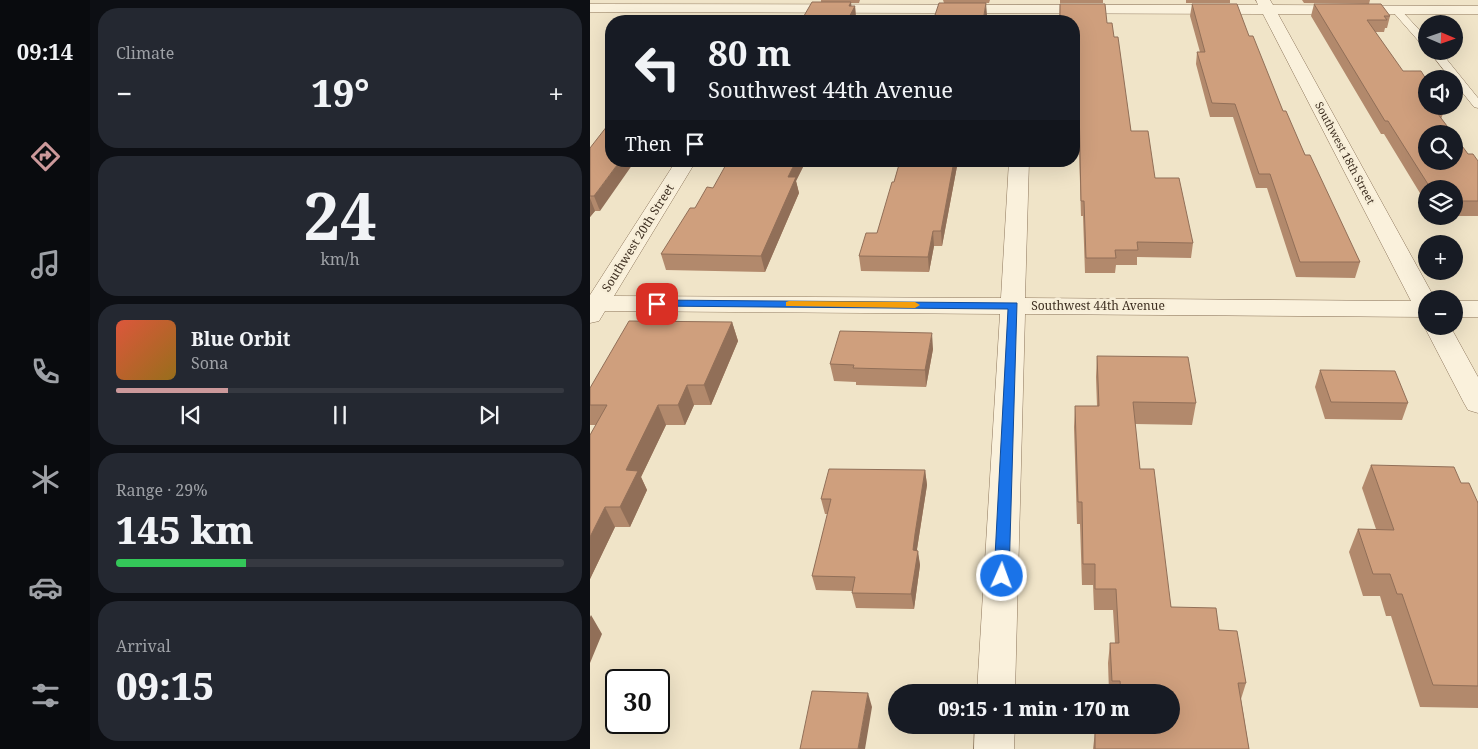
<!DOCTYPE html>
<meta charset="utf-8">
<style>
body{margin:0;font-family:"Noto Serif",serif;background:#242831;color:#f1f3f6;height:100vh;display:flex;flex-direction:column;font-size:19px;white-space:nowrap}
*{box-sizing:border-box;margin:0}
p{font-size:16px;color:#9ea1a6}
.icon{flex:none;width:28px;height:28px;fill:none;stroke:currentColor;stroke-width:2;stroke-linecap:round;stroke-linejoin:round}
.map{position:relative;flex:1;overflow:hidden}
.panel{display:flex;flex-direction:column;gap:8px;padding:8px;background:#0d0f14;width:500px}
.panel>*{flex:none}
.top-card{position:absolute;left:15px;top:15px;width:475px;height:152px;border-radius:20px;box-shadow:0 5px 20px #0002;background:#171b24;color:#f1f3f6;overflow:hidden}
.needle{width:32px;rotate:92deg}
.fabs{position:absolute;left:828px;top:15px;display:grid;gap:10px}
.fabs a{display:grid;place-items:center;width:45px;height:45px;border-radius:50%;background:#171b24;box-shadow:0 5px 20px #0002;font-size:25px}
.speed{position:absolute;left:15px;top:669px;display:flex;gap:10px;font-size:25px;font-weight:700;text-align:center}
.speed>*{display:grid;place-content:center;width:65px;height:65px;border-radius:50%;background:#171b24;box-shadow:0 5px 20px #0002;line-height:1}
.speed .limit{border:2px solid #111;border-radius:8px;background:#fff;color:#111}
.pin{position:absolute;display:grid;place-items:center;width:42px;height:42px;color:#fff;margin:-21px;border-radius:10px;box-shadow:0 2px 8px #0006}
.me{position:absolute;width:55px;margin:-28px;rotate:2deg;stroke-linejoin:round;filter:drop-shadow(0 0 4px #0008)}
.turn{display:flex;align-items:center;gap:18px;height:105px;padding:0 20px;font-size:22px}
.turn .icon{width:65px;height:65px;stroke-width:2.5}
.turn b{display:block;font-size:35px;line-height:42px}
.then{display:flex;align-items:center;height:48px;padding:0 20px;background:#0003;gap:10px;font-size:19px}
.big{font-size:38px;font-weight:800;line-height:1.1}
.panel .widget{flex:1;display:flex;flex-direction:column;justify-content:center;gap:8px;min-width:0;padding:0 18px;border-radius:20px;background:#242831}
.panel .dial{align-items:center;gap:0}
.dial b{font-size:65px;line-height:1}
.song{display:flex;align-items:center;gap:15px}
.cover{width:60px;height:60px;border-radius:8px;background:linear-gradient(135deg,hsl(10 70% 55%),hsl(40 70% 35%))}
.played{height:5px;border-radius:2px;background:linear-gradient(90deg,#cc999b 25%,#363941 25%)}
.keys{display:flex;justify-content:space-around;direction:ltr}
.heat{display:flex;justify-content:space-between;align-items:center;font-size:28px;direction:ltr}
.charge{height:8px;border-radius:4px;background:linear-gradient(90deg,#34c759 29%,#363941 0)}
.trip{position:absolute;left:298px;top:684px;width:292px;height:50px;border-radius:25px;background:#171b24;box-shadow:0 5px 20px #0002;font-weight:800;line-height:50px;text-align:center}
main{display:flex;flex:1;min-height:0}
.menu{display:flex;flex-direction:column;width:90px;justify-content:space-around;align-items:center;background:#090b0e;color:#9ea1a6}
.menu .icon{width:35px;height:35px}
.menu .current{color:#cc999b}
.menu b{font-size:22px;color:#f1f3f6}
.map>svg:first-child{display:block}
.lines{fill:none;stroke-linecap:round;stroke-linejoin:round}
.service-casing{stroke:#8d765c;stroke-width:1}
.minor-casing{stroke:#8d765c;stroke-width:1}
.service{fill:#faf1dc;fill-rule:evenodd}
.minor{fill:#faf1dc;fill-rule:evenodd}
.wall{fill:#b2896c}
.shaded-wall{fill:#916f58}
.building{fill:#cf9f7d;stroke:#916f58}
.route{fill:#1a73e8;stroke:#114b97}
.slow{fill:#f59e0b}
.labels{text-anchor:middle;stroke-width:5;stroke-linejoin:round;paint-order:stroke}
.far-street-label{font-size:11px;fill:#3d2e20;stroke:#f7eed8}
.street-label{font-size:12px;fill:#3d2e20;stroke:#f7eed8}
</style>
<main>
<nav class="menu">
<b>09:14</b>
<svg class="icon current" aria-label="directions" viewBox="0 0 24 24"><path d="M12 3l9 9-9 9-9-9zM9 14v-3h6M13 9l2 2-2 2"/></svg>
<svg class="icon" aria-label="music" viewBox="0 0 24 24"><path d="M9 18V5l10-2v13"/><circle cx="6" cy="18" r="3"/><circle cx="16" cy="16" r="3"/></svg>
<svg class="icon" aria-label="phone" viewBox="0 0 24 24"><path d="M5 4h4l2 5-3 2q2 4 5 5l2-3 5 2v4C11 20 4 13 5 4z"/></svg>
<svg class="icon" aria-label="climate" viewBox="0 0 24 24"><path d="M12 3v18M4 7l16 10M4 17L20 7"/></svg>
<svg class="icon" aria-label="car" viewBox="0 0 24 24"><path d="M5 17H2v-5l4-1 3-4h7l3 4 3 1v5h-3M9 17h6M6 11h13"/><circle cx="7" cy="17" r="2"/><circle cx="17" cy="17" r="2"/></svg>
<svg class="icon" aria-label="filters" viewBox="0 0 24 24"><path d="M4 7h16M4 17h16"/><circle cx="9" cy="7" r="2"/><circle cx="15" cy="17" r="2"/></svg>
</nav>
<section class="panel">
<div class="widget"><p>Climate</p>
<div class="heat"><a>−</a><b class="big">19°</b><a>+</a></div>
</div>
<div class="widget dial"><b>24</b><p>km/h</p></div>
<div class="widget">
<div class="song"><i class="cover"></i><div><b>Blue Orbit</b><p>Sona</p></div></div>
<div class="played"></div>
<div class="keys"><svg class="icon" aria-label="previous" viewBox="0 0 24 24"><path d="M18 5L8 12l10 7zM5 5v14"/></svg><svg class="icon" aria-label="pause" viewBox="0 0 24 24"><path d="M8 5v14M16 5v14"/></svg><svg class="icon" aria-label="next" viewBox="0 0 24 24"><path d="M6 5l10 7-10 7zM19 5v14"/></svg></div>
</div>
<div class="widget"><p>Range · 29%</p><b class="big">145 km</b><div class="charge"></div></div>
<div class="widget"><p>Arrival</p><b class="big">09:15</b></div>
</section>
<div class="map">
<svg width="888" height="749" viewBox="0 0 888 749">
<rect width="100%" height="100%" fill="#f0e4c8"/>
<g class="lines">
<!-- service casing -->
<g class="service-casing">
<path id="service" d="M803 8H809L836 37V46L832 45 803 12Z
M839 51H850L888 98V108L884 107 864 82V79H861Z"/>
</g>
<!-- minor casing -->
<g class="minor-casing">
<path id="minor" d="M666 0H680L683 5 888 6V14H688L845 299H836V317L435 314 425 692H387L410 314 15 311 9 321 0 323V295L86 161H106L24 296 411 298 419 161H439L435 298 821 301 673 14 0 12V4L668 5Z
M864 301H888V317H864Z
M836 323V326H860L888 377V413L878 410 874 403 834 326Z
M385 725H425L424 749H384Z"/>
</g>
<!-- service -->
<use href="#service" class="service"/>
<!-- minor -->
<use href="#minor" class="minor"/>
</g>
<!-- wall -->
<path class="wall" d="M231 0H270L269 3H261V6H265L266 19 265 21H211L231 2Z
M353 0H400L399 3H354Z
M470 0H513V3H470Z
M596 0H640V3H596Z
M712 0H780L779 4 714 3Z
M470 4 517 23 524 37 541 131 565 178 603 243 601 258 547 257V265H526L525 273H495L493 216H491L488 117H484V21H469Z
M602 4 659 36 693 111 770 262 765 278 706 277 677 188H666L643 117H620L606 64 607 52H610L600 16Z
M724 4 800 16 797 28H795L794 32H785L836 106H856L851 119 878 154 888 161V216H864V189H836V203L794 134H791L721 16Z
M0 148 10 211H5L0 217Z
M310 161H368L352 246H344L339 272 271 271 269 256 287 233 304 182Z
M214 165 206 181 209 193 175 272 76 270 71 254 105 208 123 188Z
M142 322 148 341 121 405H104L95 425H76L51 477 57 490 40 527H25L0 579V435L6 425H0V388Z
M343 349 336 387 266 385V382L244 381 240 364Z
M507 356 606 403 602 425 545 424 550 469 581 607 629 630 656 683 651 699 659 749H503L505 732H530L529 725H581V692H519L518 663 520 643H525L523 610H504L503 585H492L490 524H487L484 427 485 406H507L506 377Z
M730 370 818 403 812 420 735 419 725 387Z
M781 465 871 483 888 503V708L830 707 801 616H796L790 596H773L759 552 768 529H786L772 488Z
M335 470 337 485 327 549 330 565 324 609 266 608 262 593 263 591 226 590 222 576 238 514H235L231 499Z"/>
<!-- shaded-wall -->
<path class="shaded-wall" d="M261 2 262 11 265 6 266 19 265 21H257L259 6Z
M396 3 397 15 395 21H393Z
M30 161H45L10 211 4 196Z
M206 161H213L214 165 206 181 209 193 175 272 171 256 198 177Z
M364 161H368L352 246 351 231Z
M0 198 5 211 0 217Z
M343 231 344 246 339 272 338 257Z
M142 322 148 341 121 405 114 385Z
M342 333 343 349 336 387 335 370Z
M97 385 104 405 95 425 88 405Z
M68 405 76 425 51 477 57 490 40 527 30 507 36 470Z
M335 470 337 485 327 549 326 565 323 550 325 534Z
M15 507 25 527 0 579V537Z
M328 551 330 565 324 609 321 594Z
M1 615 12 634 0 663V617Z
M278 693 282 707 275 749H268Z"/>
<!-- building -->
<path class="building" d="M222 2H261L259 6H265L257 21H211Z
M349 3H396L393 21H397H343Z
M470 4H515L517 23H522L524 37H528L541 131H558L565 178H589L603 243 547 242 548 250H525L526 258H496L494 201H491L489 104H484V21H474V17H470Z
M602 4H647L659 36H663L693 111H696L715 155H720L770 262H710L680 174H669L645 104 622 103 607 52H615Z
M724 4H791L800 16H794L797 20H777L813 71H831L836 79V106H842L863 134H836V161H864V135L878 154H883L888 161V201H864V189H841L798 121H795Z
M21 121V161H30L4 196H0V148Z
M138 161H206L198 177H206L171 256 71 254 100 208H105L117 187 123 188Z
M310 161H364L351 231H343L338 257 269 256 276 233H287L302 182H304Z
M39 321 142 322 114 385H97L88 405H68L36 470 48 471 30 507H15L0 537V435L17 405H0V388Z
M250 331 342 333 335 370 263 368 264 365 240 364Z
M507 356 598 357 606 403 543 402 550 469H564L581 607 626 608 629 630 647 631 656 683H648L659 749H505V732H534V725H581V692H531L530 681H522L520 643H529L526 589H505V564H493L492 502H488L485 406H509Z
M730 370 805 371 818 403 741 402Z
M781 465 864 467 871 483H879L888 503V686L843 685 812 594H807L800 574H783L768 529 804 530Z
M239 469 335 470 325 534 323 550 328 551 321 594 262 593 265 577 222 576 241 499H231Z
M222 691 278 693 268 749H210Z"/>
<!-- route -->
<path class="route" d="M67 300 427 303 419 576 417 581 412 582 406 581 404 576 418 309 63 306V301Z"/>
<!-- slow -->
<path class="slow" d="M199 301 325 302 330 305 325 308 196 306V302Z"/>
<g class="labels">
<!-- far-street labels -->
<g class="far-street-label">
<text transform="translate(755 153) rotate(62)" y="4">Southwest 18th Street</text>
</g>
<!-- street labels -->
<g class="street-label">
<text transform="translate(48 238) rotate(-58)" y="4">Southwest 20th Street</text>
<text x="508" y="310">Southwest 44th Avenue</text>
</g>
</g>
</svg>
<div class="fabs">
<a><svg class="needle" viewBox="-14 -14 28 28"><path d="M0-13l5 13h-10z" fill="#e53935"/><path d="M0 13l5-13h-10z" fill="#9ea1a6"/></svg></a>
<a><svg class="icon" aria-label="sound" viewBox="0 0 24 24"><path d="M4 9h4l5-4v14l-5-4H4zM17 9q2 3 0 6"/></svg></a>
<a><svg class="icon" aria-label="search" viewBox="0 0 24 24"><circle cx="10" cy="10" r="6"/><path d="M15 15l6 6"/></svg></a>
<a><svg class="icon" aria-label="layers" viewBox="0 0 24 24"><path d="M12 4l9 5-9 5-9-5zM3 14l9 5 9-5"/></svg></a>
<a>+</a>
<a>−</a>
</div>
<div class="speed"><div class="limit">30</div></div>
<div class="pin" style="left:67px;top:304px;background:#d93025"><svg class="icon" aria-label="arrive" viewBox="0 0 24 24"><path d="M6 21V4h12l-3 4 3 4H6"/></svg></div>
<svg class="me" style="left:412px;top:576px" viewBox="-20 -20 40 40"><circle r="17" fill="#1a73e8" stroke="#fff" stroke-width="3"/><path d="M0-11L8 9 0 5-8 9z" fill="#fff"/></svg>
<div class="trip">09:15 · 1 min · 170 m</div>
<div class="top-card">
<div class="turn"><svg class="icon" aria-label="left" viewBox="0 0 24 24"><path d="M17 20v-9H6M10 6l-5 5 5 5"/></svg><div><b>80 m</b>Southwest 44th Avenue</div></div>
<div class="then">Then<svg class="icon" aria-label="arrive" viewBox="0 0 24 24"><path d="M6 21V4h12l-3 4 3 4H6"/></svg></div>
</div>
</div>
</main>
